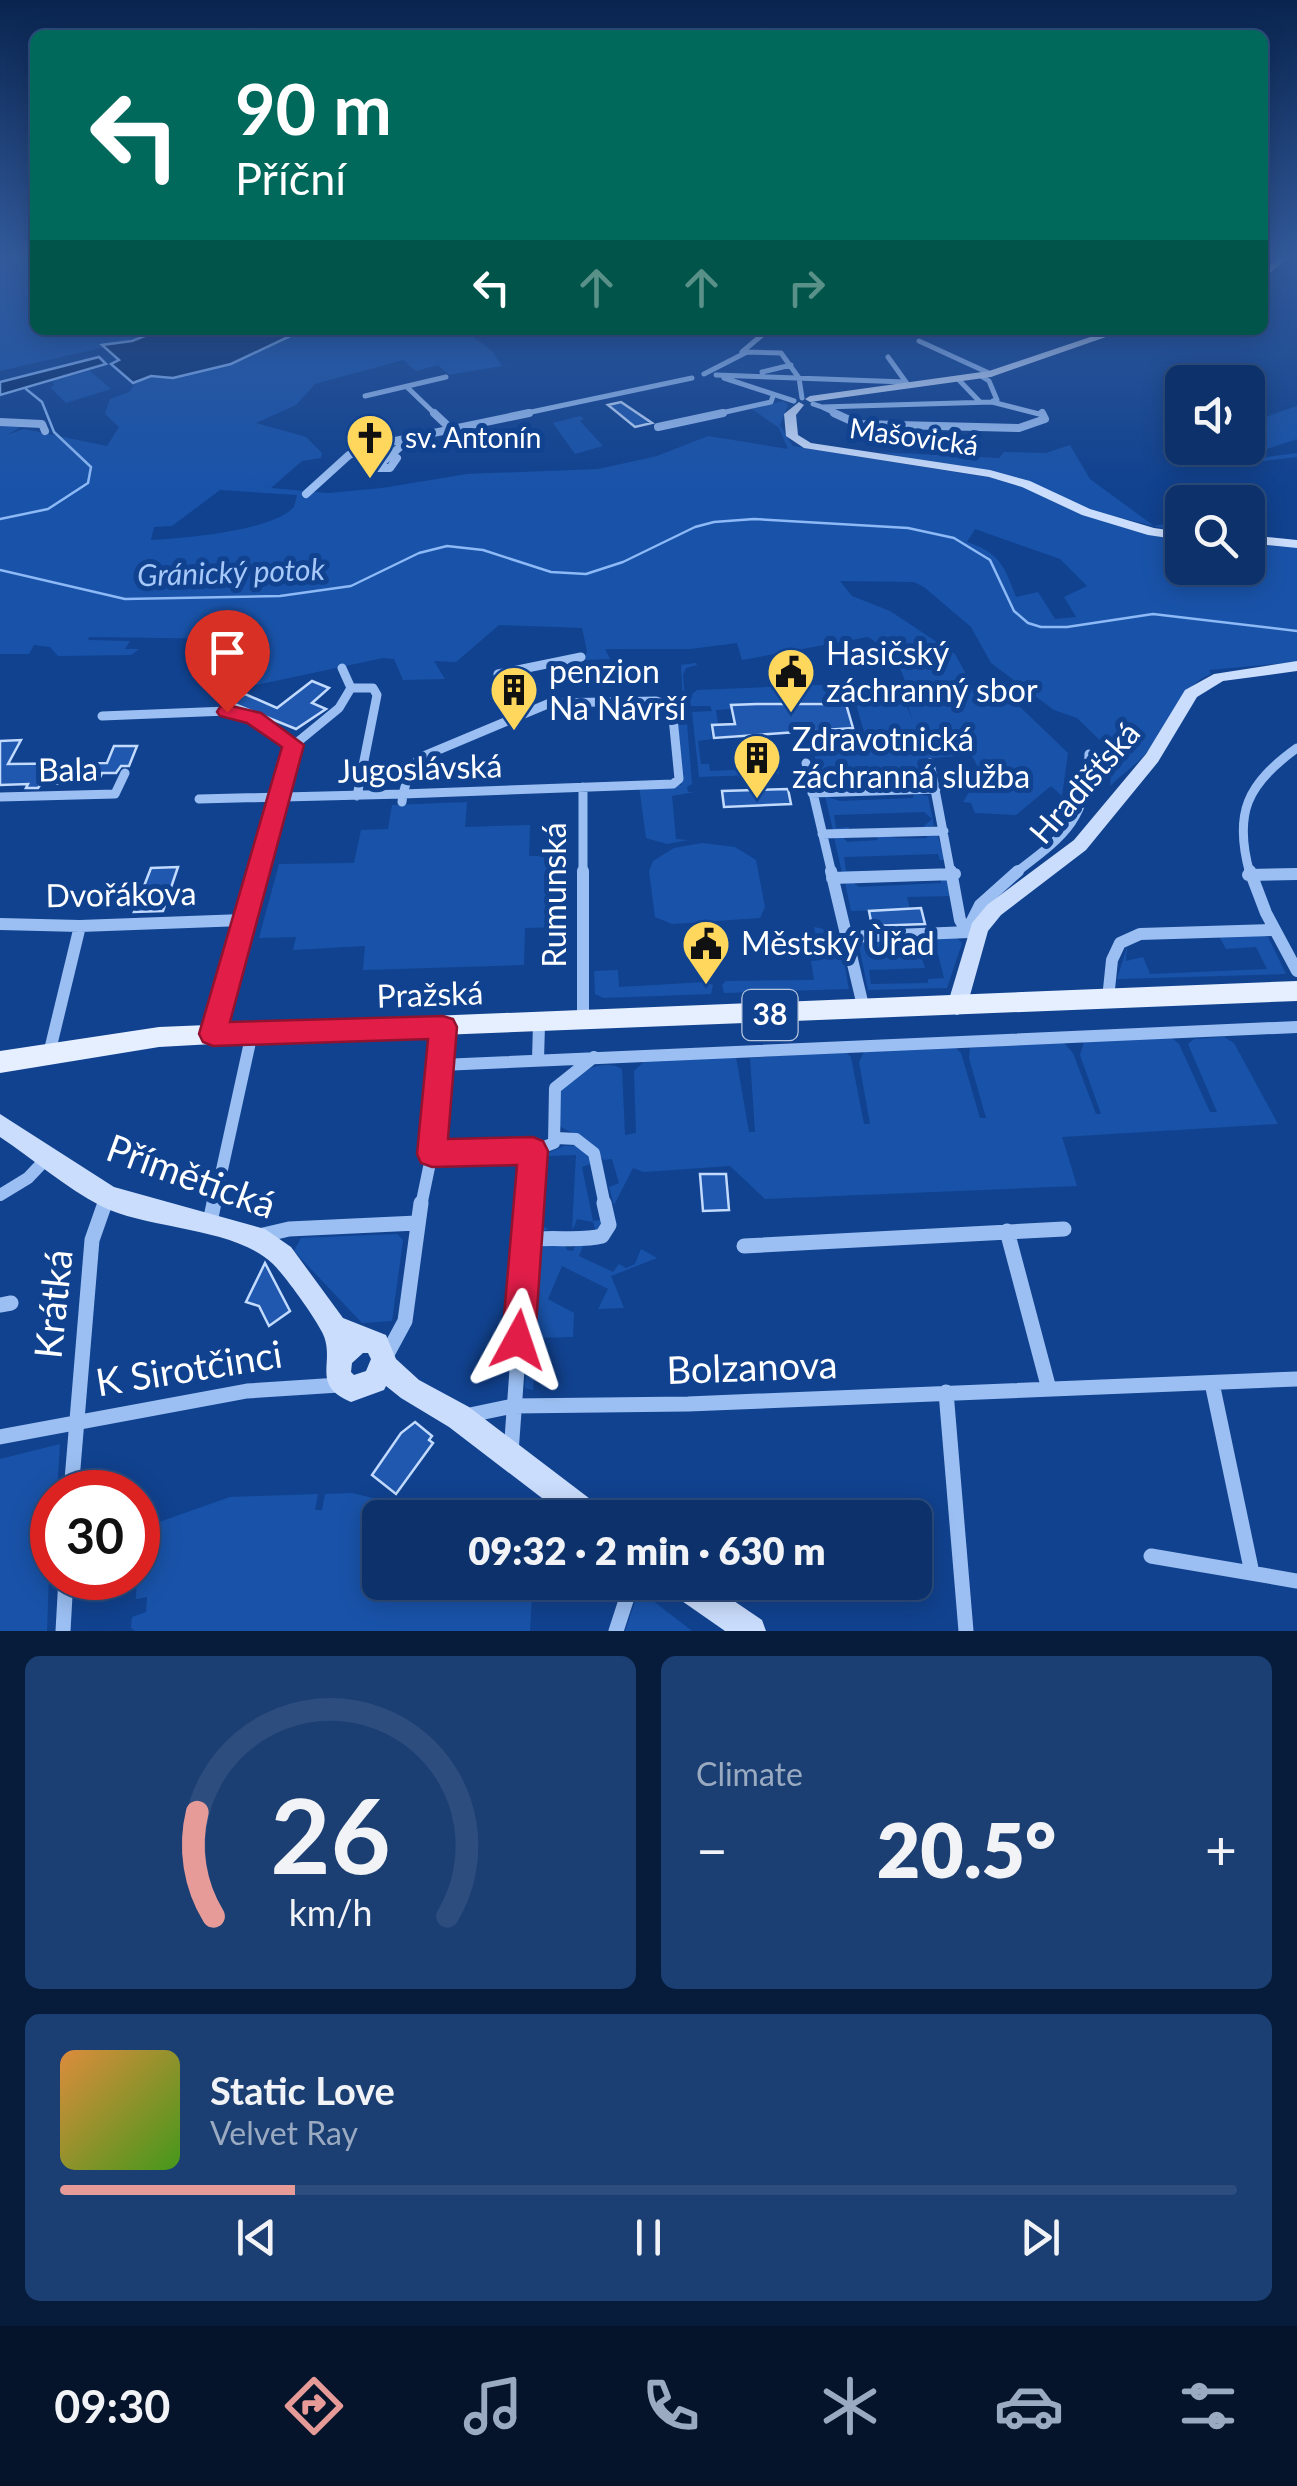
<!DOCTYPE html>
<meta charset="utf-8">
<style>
body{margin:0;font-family:Lato,sans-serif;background:#1b3e73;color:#f1f3f6;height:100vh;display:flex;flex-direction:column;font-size:38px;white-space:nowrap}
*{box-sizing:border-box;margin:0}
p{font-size:32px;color:#9aaac1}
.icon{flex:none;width:55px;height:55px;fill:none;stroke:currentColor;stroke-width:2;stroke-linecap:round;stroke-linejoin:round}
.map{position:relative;height:1631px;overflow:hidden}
.sheet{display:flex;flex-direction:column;gap:25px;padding:25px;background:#071c3b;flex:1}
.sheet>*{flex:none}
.top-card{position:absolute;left:30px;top:30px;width:1238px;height:305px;border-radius:15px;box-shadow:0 5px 25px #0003,0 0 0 2px #2d4d7e;background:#00695c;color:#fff;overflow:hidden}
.controls{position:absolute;left:1165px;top:365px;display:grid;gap:20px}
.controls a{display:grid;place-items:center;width:100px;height:100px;border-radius:15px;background:#0d326b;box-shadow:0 5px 25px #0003,0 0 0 2px #2d4d7e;font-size:50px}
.speed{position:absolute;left:30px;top:1470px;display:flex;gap:20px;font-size:50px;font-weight:700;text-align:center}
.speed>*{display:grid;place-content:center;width:130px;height:130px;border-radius:50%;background:#0d326b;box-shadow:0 5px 25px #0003,0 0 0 2px #2d4d7e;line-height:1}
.speed .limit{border:15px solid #d22;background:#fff;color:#111}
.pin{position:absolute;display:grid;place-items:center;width:85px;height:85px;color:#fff;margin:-102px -42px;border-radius:50% 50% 50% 0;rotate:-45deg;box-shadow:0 0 10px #0007}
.pin .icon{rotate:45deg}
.me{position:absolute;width:110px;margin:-55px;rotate:5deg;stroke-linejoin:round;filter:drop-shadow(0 0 8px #0008)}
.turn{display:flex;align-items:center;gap:35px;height:210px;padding:0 40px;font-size:45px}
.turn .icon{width:130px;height:130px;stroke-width:2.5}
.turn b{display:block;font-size:70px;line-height:85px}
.lanes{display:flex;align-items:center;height:95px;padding:0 40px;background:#0003;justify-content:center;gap:50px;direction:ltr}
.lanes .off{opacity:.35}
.big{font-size:75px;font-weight:800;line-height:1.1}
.sheet .tile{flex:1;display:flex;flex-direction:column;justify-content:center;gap:15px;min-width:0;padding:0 35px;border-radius:15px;background:#1b3e73}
.sheet .dial{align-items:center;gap:0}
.dial svg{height:260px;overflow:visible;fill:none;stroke:#2d4d7e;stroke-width:7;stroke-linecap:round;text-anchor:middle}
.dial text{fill:#f1f3f6;stroke:none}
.song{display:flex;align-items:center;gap:30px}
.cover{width:120px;height:120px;border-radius:15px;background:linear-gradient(135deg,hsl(30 70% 55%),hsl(100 70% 35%))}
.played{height:10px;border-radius:5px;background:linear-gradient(90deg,#e69b98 20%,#2d4d7e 20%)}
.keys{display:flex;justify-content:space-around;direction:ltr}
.heat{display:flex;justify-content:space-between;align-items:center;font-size:55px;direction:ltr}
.sheet .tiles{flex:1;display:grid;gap:25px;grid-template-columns:1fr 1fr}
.tile:last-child{grid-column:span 2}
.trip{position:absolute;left:362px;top:1500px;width:570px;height:100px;border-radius:15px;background:#0d326b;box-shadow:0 5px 25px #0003,0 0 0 2px #2d4d7e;font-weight:800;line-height:100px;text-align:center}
.menu{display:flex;height:160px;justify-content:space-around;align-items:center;background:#05142b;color:#9aaac1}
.menu .icon{width:70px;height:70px}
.menu .on{color:#e69b98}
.menu b{font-size:45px;color:#f1f3f6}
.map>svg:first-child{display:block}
.green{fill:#1953a9;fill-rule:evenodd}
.water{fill:#0a2f6b;stroke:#8db9f6;stroke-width:2.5}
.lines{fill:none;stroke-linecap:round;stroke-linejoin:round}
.stream{stroke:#8db9f6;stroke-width:2.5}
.building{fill:#1f58ae;stroke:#c2dafd;stroke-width:2.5}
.street-far4{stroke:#9bbff2;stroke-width:5}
.street-far3{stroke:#9bbff2;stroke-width:8}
.street-far2{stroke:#9bbff2;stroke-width:9}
.street-far1{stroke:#9bbff2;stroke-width:12}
.street{stroke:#9bbff2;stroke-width:15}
.secondary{fill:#caddfc;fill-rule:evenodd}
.primary{fill:#e6efff;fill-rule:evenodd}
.route{fill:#e11d48;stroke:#92132f;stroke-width:2.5}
.labels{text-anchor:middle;stroke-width:10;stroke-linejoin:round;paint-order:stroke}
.far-street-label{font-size:28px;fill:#fff;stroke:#11428f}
.far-poi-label{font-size:28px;fill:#fff;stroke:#11428f;text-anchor:start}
.far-water-label{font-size:30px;font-style:italic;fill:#a7c9f9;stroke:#11428f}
.shield{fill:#11428f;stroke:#b8c6dd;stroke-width:2.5}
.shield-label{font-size:30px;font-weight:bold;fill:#fff}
.poi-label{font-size:32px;fill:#fff;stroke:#11428f;text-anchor:start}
.street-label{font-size:32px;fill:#fff;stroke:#11428f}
.near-street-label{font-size:38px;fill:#fff;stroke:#11428f}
</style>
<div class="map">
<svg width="1297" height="1631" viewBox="0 0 1297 1631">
<rect width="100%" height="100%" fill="#11428f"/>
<!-- green -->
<path class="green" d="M0 258H35V330H160L132 341 0 371Z
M303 330H464L492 351 502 366 449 375 438 365 416 371 403 360 315 384 296 405 256 423 306 437 322 453 321 458 302 461 271 488 328 493 382 488 467 474 598 469 657 456 708 436 788 449 779 428 752 409 783 401 788 405 780 425 793 446 1011 481 1167 537 1182 538V568H1248V542L1297 547V662L1209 670 1211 674C1175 689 1170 725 1146 753 1136 765 1121 775 1110 786L1113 753 1077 718 1054 710 991 663 971 627 924 587 914 582 840 581 852 596 890 611 955 654 971 683 989 700 1016 703 1068 753 1062 796 1051 786 1016 815 975 813 971 803 963 802C971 787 987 776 971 755L919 759 917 763 923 786 909 788 908 785 916 784 912 773 825 776 827 787H838L839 791H818L815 756 856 749 846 745 844 740 865 735 856 704 905 702 912 719 906 699 885 690H908C901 664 890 651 868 637L742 660 737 643 690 649H605L610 659 584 660 587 651 582 628 499 625 456 662 434 661 445 679 403 680 394 659 383 658 237 689 219 687 237 639 89 637 88 640 130 641 125 649H139L131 655 58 656 50 647 34 645 29 654H0V424L24 425 7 435 24 429 107 446 119 427 105 414 110 399 129 392 138 380 231 364ZM220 490 297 495 294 507C272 531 186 538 151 540L154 527 172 526ZM975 529 1060 559 1087 586 1064 597 1076 617 1055 619 1038 592 1016 597C1005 567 999 552 967 542Z
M88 369 111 389 66 403 50 387 55 385 51 381Z
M1297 406V439L1228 462 1297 453V457L1224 466 1193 448H1248V423Z
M580 416 584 419 580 421 603 446 575 454 553 423Z
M1070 445 1090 479 1154 526 1173 522 1182 533 1089 510 1029 482 878 452 999 458 1004 452 1046 453Z
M696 663 697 665 686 668 683 675 692 784 687 787 688 792H694L672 796 676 839 688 840 667 844 646 838 639 786 682 785 677 703 683 702 681 665Z
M866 683 883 690 886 701 731 704 730 709 716 710 718 724H710L712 739 698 741 701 764H709L710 771 778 768 779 774 699 777 692 712 712 711 710 706H691L690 696 697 690Z
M914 793 928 796 934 826 922 828 932 819 924 812 834 815 836 828 849 827V831L833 830 825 796 840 801 913 798Z
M467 802 465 827 530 825 529 856H564L563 927 525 928 524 965 363 970 365 946 293 950 296 937 259 938 279 864 354 863 361 830 388 829 392 805Z
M927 833 937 834 945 860H940L938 854 844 857 846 871H859L860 875 842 873 834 837 842 836 847 842 878 840 875 835C894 838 908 839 927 838Z
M702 843 735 847 756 860 765 907 760 918 672 924 655 917 649 871 653 861 674 848Z
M945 876 951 896 907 897 910 909 851 911 845 882 851 881 859 887 941 883V877Z
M814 927C845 930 843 962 849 989L724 993 722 985 726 981 814 980 811 961 821 960Z
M1256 934 1268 937 1286 974 1117 979 1127 947 1126 961 1143 957 1150 974 1267 969 1256 947 1226 949 1219 936Z
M956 937 962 943 947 988 868 990 858 941 883 940 889 945ZM938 954 944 978 928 979V983L871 984 869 970 925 968 921 955Z
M618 970 619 987 706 982 713 985 711 994 604 998 595 994 594 971Z
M1224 1037 1234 1043 1278 1124 1062 1137 1077 1186 765 1199 730 1166 644 1172 633 1168 614 1205 609 1187 619 1183 612 1159 604 1160 580 1137 559 1126C559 1116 557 1103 560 1093 566 1074 606 1057 622 1069L625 1135 636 1133 634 1071 650 1056 736 1057 749 1132H755L750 1058 845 1051 851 1057 864 1124H870L859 1062 865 1050 955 1047 961 1053 980 1118H986L969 1058 970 1048 1063 1042 1073 1053 1096 1114H1101L1080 1055 1084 1042 1172 1038 1179 1044 1210 1112H1217L1188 1044 1194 1039Z
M564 1146H575L592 1156 590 1164 582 1167 593 1221 601 1220 603 1223 596 1232 593 1222 577 1219 574 1227 572 1229 576 1155 546 1156 541 1226 549 1229 540 1232 534 1227 539 1169H542L544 1155Z
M397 1234 403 1240 392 1321 362 1323 294 1251 301 1238Z
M565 1244 567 1250 573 1251 576 1244 583 1246 579 1256 613 1272 619 1264 626 1268 635 1264 641 1249 657 1258 611 1276 624 1308 598 1309 608 1289 562 1266 548 1299 574 1313 573 1337 537 1338 533 1390 525 1388 533 1250 537 1246Z
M60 1444 57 1492H52L47 1631H0V1459Z
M352 1493 428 1511 436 1517 380 1518V1582L515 1583 532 1596 530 1631H135L131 1628 132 1617 146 1612 147 1597 136 1599 138 1518 143 1517 145 1527 230 1497 318 1494 315 1510H322L325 1494Z
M639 1590 692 1631H625Z"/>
<!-- water -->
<path class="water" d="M160 330H303L231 364 173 378 151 376 133 383 111 364 119 360 102 345 132 341Z
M99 357 106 364 0 395V382Z"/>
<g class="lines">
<!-- stream -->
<path class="stream" d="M0 519 48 509 88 483 91 467 54 432 42 402 26 389
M0 570 125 599 280 596 351 586 419 553 447 546 483 550 551 572 586 574 623 562 695 527 714 522 754 519 908 528 954 538 990 560 1014 611 1028 623 1041 627H1067L1153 614 1297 631"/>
</g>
<!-- building -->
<path class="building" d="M621 402 652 423 635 427 608 405Z
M312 681 329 688 312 703 326 709 296 729 232 703 245 694 277 708Z
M757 704H846L853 728 714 738 712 725 735 724 731 705Z
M21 740 8 764 107 763 114 746H137L129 766H121L116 773H102L98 782 41 784 38 788H26L28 784 0 785V741Z
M788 789 791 804 724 807 722 791Z
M178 867 163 911 134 912 151 868Z
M921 908 925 924 872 926 869 911Z
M700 1174H726L729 1210 703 1211Z
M265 1263 290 1311 269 1326 259 1306 246 1302Z
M415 1422 432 1436 429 1440 433 1443 396 1494 372 1475 401 1433Z"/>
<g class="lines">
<!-- street-far4 -->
<path class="street-far4" d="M919 341 991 374
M742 352 768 330
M888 357 908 385
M704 374 747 352 781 353 799 378 802 398
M716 375 905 382
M763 376 762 372 791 365
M981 376 989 381 997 400 993 401
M724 378 794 401
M958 379 980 402
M408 388 436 415
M365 396 446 377
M813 404 822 407
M822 407 839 415
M822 407 992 402 1043 415
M517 415 692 378
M712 415 771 402 773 396"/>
<!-- street-far3 -->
<path class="street-far3" d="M434 413 451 429
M834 413 858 424 1019 428 1045 419 1042 413
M0 422 42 424 45 431
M658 427 723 413
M377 467 408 440
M377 468H390L397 458 391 454
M306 494 349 455 376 445 529 413"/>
<!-- street-far2 -->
<path class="street-far2" d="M505 673 521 713
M498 674 581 657
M351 688H373L377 695 357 796
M656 701 672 707 679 779 673 784 403 794 409 773 419 758 550 703Z
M102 716 227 711 254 718 294 745
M806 763 832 874
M930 763 951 874
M583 787V874
M812 793 936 789
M0 797 115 794 125 773
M199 799 403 794
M402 802 403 794
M822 834 944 831
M258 874 294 745 339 708 351 688 342 668
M1014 874C1065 835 1087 821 1089 754
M1250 874C1233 813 1247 784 1297 748"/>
<!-- street-far1 -->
<path class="street-far1" d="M583 871V1021
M831 871 864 1010
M951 871 960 920 967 931
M1250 871 1266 913 1297 971
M1248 875 1297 874
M832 878 955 874
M0 924 80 926 243 920
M967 931 980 905 1018 871
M847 937 969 932
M1108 999 1112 960 1120 943 1140 934 1274 930
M213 1034 259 871
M49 1054 80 926
M538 1060 539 1024
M441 1065 1297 1027
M556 1138 576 1139 594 1153 605 1206
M432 1153 533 1151 554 1143 555 1088 594 1057
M0 1195 28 1178 46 1159
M104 1206 107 1198
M214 1206 252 1033
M421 1206 432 1153 443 1027
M529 1206 533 1151"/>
<!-- street -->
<path class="street" d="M210 1222 214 1203
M1007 1231 1049 1389
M259 1236 289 1229 417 1223
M527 1240C552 1236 581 1242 602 1236L609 1225 604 1203
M744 1246 1064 1229
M0 1305 11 1303
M385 1358 405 1321 421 1203
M1212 1383 1252 1573
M946 1392 966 1631
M465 1416 513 1406 688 1404 1297 1379
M0 1437 247 1391 339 1385
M511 1453 529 1203
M71 1492 92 1240 105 1203
M1151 1556 1297 1581
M63 1631 66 1578
M616 1631 632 1582"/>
<!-- secondary -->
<path class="secondary" d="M1278 258H1287L1262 280V272Z
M1111 330H1126L991 377 810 402 805 399 810 396 989 371Z
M799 402 804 405 796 415 798 435 811 443 990 470 1030 481 1090 509 1154 528 1182 532V540L1148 535 1082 515 1022 487 989 477 804 448 786 436 784 414Z
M1248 535 1297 540V548L1248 543Z
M1297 661V671L1223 681 1197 697 1158 762 1086 850 1001 915 988 931 967 1006 964 1012 957 1015 950 1012 947 1006 972 923 987 905 1074 840 1146 754 1185 690 1214 674Z
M0 1114 114 1187 265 1229 291 1247 343 1318 386 1335 396 1359 419 1380 469 1407 602 1508 606 1518H568L449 1427 401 1398 386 1386 384 1390 351 1402C309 1385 337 1361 322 1332 314 1316 286 1277 273 1264 235 1227 149 1230 101 1206 66 1188 33 1159 0 1137ZM363 1353H368L371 1359 366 1371 354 1375 351 1372 352 1363Z
M664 1582H706L762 1620 766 1631H725L669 1592Z"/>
<!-- primary -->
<path class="primary" d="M1297 981V1001L213 1044 159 1047 0 1073V1051L159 1027Z"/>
</g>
<!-- sky -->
<linearGradient id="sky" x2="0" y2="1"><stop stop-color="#09244f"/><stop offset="0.53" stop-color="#325a9b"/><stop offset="1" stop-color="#325a9b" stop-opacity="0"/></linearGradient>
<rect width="1297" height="486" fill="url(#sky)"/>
<!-- route -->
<path class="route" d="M227 705 261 713 304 745 230 1022 443 1016 453 1019 457 1027 448 1139 533 1137 543 1141 548 1151 535 1340 530 1351 518 1356 507 1351 502 1340 517 1165 432 1167 421 1163 417 1154 428 1039 213 1046 203 1042 199 1034 282 747 247 723 220 716 217 712 220 707Z"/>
<!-- icons -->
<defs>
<g id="church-pin" transform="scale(2.5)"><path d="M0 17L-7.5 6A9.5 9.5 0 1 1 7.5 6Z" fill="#ffd75c" stroke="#11428f"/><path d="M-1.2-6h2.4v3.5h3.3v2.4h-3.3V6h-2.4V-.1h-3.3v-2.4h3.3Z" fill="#111"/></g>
<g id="civic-pin" transform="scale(2.5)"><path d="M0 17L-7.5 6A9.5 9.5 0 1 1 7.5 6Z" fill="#ffd75c" stroke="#11428f"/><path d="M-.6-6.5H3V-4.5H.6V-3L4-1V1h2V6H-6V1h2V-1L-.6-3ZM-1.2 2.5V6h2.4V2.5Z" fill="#111"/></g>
<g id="building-pin" transform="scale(2.5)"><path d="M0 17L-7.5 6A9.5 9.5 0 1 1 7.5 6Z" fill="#ffd75c" stroke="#11428f"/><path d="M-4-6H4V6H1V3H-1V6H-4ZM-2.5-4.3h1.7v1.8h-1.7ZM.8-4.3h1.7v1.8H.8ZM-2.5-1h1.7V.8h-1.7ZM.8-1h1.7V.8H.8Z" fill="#111"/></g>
</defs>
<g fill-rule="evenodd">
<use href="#church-pin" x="370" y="438"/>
<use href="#civic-pin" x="791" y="672"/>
<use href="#building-pin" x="514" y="690"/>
<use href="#building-pin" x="757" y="758"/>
<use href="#civic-pin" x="706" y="944"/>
</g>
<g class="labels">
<!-- far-street labels -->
<g class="far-street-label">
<text transform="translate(914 437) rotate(8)" y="10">Mašovická</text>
</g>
<!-- far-poi labels -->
<g class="far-poi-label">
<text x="405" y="448">sv. Antonín</text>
</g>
<!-- far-water labels -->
<g class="far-water-label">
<text transform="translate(231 573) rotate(-2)" y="10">Gránický potok</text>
</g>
<!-- shield labels -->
<rect class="shield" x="742.5" y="990" width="55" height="50" rx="8"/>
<g class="shield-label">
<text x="770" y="1025">38</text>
</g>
<!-- poi labels -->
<g class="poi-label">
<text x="826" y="665">Hasičský<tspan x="826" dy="37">záchranný sbor</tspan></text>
<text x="549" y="683">penzion<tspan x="549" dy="37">Na Návrší</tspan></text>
<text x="792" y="751">Zdravotnická<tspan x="792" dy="37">záchranná služba</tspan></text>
<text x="741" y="955">Městský Ùřad</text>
</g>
<!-- street labels -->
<g class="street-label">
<text transform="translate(420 769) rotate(-2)" y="11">Jugoslávská</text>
<text transform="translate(68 770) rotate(-1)" y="11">Bala</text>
<text transform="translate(1085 783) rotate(-49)" y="11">Hradišťská</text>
<text transform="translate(121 895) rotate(-1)" y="11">Dvořákova</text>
<text transform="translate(555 895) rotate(-90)" y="11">Rumunská</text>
<text transform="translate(430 995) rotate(-2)" y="11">Pražská</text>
</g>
<!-- near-street labels -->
<g class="near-street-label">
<text transform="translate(191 1177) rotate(20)" y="13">Přímětická</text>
<text transform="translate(54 1304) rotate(-84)" y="13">Krátká</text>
<text transform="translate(752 1368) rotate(-2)" y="13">Bolzanova</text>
<text transform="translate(189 1369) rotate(-9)" y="13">K Sirotčinci</text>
</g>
</g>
</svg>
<div class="controls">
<a><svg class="icon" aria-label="sound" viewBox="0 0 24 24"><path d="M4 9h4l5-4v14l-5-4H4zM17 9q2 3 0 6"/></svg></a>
<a><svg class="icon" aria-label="search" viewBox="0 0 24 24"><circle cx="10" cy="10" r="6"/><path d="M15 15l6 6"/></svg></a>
</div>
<div class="speed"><div class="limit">30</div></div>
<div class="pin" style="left:227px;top:712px;background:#d93025"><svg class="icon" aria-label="arrive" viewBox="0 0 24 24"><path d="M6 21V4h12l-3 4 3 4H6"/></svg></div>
<svg class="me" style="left:518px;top:1340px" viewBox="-20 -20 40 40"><path d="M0-17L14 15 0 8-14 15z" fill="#e11d48" stroke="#fff" stroke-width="4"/></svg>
<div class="trip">09:32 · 2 min · 630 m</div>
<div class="top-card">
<div class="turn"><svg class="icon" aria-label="left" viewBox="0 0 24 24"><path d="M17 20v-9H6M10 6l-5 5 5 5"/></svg><div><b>90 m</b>Příční</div></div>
<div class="lanes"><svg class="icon" aria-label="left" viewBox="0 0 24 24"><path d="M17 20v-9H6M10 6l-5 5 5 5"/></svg><svg class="icon off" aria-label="ahead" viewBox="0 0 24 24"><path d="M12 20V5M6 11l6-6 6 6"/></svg><svg class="icon off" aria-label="ahead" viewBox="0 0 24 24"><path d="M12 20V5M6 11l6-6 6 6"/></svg><svg class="icon off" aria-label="right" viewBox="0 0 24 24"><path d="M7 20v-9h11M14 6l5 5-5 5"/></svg></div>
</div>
</div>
<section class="sheet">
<div class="tiles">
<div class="tile dial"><svg viewBox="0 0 100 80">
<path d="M14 69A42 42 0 1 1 86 69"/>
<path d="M14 69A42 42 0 0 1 9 37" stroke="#e69b98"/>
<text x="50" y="56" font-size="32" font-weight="700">26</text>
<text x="50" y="72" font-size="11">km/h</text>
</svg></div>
<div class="tile"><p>Climate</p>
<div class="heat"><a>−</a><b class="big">20.5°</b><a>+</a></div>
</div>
<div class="tile">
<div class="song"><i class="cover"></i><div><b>Static Love</b><p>Velvet Ray</p></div></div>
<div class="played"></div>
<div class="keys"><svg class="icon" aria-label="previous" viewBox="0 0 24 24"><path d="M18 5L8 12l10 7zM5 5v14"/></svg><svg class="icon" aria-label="pause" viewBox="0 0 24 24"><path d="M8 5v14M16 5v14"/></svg><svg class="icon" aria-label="next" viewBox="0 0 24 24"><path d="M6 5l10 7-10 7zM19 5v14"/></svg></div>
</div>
</div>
</section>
<nav class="menu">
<b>09:30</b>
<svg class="icon on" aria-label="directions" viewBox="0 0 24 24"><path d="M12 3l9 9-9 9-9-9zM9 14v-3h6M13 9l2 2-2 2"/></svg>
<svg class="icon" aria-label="music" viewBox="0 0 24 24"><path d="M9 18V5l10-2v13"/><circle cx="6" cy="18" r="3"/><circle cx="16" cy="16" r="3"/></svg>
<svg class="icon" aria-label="phone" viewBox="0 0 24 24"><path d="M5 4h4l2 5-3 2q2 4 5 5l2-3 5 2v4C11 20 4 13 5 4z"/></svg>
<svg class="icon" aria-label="climate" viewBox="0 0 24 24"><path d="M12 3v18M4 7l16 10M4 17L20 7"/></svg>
<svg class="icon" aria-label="car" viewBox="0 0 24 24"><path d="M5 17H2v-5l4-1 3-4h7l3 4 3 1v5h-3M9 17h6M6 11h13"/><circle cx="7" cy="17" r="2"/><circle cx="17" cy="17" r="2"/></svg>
<svg class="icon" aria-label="filters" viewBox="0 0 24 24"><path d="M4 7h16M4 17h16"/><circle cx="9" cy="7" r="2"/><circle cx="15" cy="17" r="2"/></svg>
</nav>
